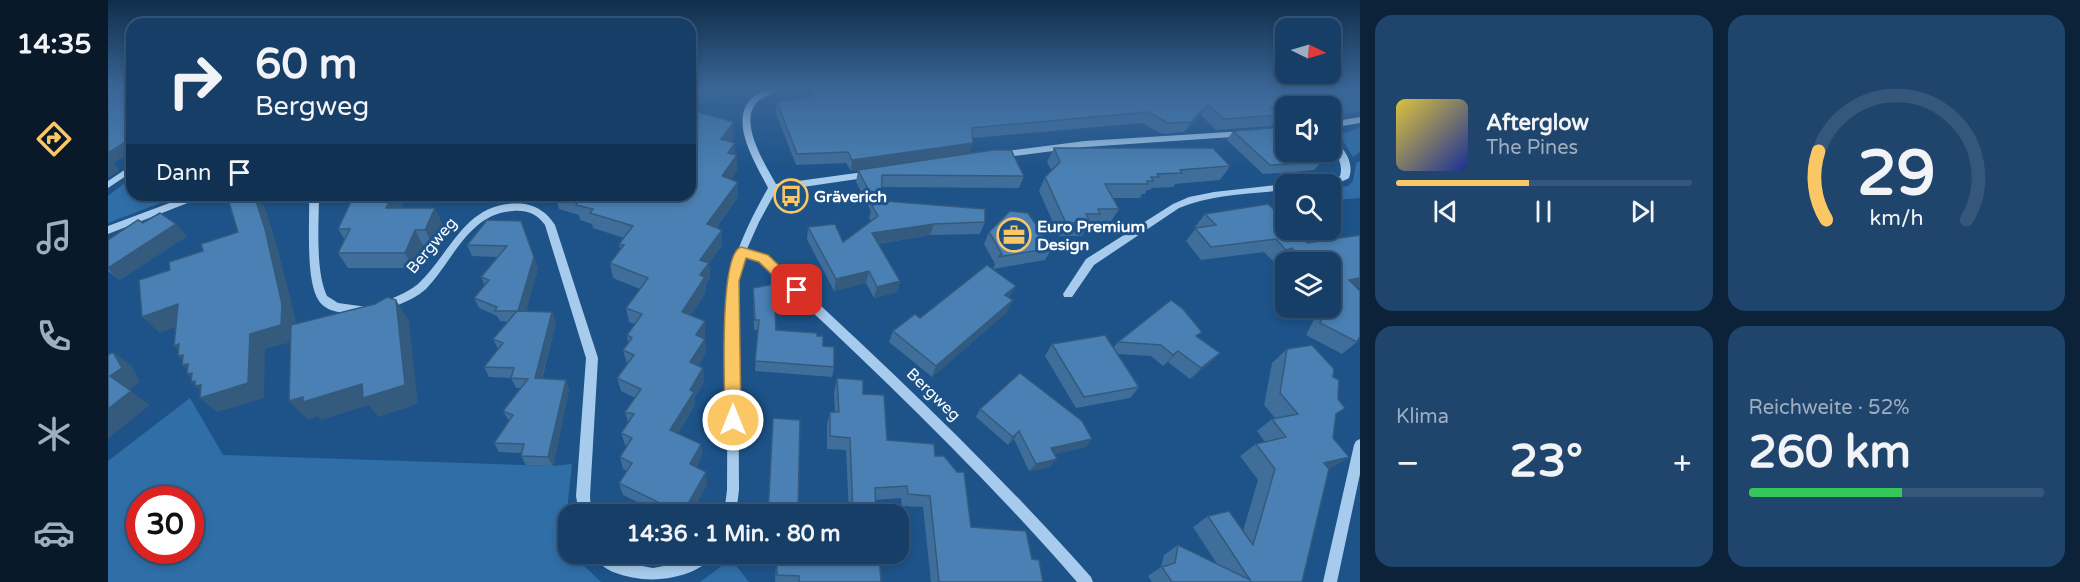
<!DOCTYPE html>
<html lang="de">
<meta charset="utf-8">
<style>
body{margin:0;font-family:"Varela Round",sans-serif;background:#1f456d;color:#f1f3f6;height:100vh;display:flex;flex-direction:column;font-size:22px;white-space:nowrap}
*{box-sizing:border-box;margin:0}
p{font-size:20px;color:#9eaec0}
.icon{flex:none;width:33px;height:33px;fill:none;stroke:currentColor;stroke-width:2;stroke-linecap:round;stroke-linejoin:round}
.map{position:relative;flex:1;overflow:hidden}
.details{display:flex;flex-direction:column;gap:15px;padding:15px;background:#0c2239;width:720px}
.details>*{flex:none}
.guide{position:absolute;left:18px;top:18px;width:570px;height:183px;border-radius:18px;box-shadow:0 3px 9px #0003,0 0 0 2px #35577b;background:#163e67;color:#f1f3f6;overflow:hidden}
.needle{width:39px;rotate:95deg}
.tools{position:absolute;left:1167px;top:18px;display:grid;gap:12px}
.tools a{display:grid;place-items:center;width:66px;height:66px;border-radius:12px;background:#163e67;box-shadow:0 3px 9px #0003,0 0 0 2px #35577b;font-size:30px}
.speed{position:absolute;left:18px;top:486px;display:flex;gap:12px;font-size:30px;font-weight:700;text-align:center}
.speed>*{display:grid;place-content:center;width:78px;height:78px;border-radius:50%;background:#163e67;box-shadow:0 3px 9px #0003,0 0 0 2px #35577b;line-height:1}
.speed .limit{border:9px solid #d22;background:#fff;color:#111}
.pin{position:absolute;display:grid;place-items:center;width:51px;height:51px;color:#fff;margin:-26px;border-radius:12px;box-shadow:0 3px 9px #0006}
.me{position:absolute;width:66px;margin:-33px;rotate:0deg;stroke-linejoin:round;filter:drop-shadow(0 0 4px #0008)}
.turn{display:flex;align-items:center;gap:21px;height:126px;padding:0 30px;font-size:27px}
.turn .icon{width:78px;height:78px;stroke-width:2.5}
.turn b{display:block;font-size:42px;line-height:51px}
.then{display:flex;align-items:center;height:57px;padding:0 30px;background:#0003;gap:12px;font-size:22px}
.big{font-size:45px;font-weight:700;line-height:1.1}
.details .widget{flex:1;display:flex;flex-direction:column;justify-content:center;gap:9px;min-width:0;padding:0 21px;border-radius:18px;background:#1f456d}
.details .dial{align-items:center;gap:0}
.dial svg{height:156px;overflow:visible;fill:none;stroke:#35577b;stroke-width:7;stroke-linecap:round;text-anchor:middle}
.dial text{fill:#f1f3f6;stroke:none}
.song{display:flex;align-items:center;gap:18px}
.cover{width:72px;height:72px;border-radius:9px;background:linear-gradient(135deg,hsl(50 70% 55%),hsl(230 70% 35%))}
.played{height:6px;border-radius:3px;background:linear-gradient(90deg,#fbc765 45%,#35577b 45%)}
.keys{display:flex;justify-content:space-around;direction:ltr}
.heat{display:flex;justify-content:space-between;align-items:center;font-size:33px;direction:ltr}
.charge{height:9px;border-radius:4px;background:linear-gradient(90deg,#34c759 52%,#35577b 0)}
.details .tiles{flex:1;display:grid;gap:15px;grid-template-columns:repeat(2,1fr)}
.trip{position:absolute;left:450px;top:504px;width:351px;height:60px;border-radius:18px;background:#163e67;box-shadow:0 3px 9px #0003,0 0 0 2px #35577b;font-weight:700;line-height:60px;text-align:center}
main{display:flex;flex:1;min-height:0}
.menu{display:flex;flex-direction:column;width:108px;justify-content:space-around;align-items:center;background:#091929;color:#9eaec0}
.menu .icon{width:42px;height:42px}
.menu .current{color:#fbc765}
.menu b{font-size:27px;color:#f1f3f6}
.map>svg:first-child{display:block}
.green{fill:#306ea7;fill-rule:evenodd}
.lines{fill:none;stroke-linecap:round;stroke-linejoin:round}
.minor{fill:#a7cbec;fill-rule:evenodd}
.wall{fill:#406e9a}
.shaded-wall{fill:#345a7d}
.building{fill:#4a80b3;stroke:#345a7d;stroke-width:1.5}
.route{fill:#fbc765;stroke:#a38142;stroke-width:1.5}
.labels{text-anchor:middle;stroke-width:6;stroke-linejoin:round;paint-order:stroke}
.poi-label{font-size:16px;font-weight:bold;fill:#fff;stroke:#1d5389;text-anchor:start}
.street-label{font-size:16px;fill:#fff;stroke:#1d5389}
</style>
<main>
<nav class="menu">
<b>14:35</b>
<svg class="icon current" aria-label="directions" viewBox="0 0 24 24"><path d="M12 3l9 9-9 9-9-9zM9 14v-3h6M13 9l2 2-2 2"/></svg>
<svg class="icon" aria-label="music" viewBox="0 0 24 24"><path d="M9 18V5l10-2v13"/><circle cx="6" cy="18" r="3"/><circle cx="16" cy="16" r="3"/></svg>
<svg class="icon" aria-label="phone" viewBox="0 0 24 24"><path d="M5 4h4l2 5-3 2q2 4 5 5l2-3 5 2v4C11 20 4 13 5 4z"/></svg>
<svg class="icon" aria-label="climate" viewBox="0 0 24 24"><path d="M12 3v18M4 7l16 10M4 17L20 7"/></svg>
<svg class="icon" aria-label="car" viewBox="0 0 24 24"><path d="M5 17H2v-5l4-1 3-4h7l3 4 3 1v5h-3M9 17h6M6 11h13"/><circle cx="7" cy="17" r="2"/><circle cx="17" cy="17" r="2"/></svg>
</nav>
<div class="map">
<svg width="1252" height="582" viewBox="0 0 1252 582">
<rect width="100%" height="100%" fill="#1d5389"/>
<!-- green -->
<path class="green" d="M1201 89H1252V111L1234 115Z
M1252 127V152L1245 157 1234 139V134Z
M1252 161V198L1223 200V188L1240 186 1245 181 1248 163Z
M24 177V195H73L0 223V196Z
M82 398 115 455 445 466 464 464 460 501V554H467L471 561 493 582H0V461ZM32 500H82V550H32Z
M623 559 641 582H592Z"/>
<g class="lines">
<!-- minor -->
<path class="minor" d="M662 89H673C664 95 652 96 646 106 633 127 658 166 668 184L763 171 768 174 763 177 668 191 651 222 639 249 659 256C771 359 882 463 983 577L985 582H969C870 468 761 365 651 262L637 256 630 281 631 490 628 514H616L619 490 620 281C630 245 642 220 660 188 648 163 616 116 649 94 652 92 658 91 662 89Z
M1252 117V123L1222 128V122Z
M1136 131 1139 132V136L977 147 891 158 887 155 891 152 977 141Z
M1222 135 1225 136C1235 149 1247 161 1241 178 1229 186 1209 184 1195 184L1196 182 1199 181 1232 176C1237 159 1222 151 1222 135Z
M24 165V172L0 188V181Z
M1178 184H1180H1178V190C1142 194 1104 194 1071 208L986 265 964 297H956L955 294 978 259 1065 204 1081 197 1106 192Z
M83 195H97L95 197 0 234V226Z
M201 195H211C211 223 207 271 219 296L230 303 259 307 260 310 259 313C251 315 243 314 236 313 227 312 216 309 211 301 197 281 202 221 201 195Z
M417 204C431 207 439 213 447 225L490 358 482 496 483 514H471L468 496 478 358 437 225C429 214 419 210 405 211 361 213 345 261 318 289 310 296 300 301 290 305 284 308 279 310 272 309L271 306 272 303C285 298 299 293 310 284 345 251 358 198 417 204Z
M1252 439V474L1229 582H1215L1246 445 1248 441Z
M484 554H502L518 563 545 568 572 563 588 554H606C602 562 593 567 585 571 559 582 531 582 505 572 497 568 488 562 484 554Z"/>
</g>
<!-- wall -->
<path class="wall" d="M702 92 1236 99 1227 110 1222 111V106H1178V116L1169 117 1163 126 1108 130 1093 115 1076 132 1054 134 1034 123 865 138 861 154 916 176 911 188 773 187V203L877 222 872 234 822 235 770 244 792 281 789 292 766 298 758 283 726 291 699 239 700 227 735 242 763 221 761 218 763 211 748 182 750 170 743 171 738 163 688 165 668 113 669 102 701 97Z
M583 110 626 138 623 142 627 155 629 171 623 179 630 197 608 228 614 245 601 263 602 278 598 284V292L582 316 597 321V336L596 338 598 353 590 366 595 368 596 382 586 398 587 405 570 433 593 444 594 456 588 467 599 484 583 514H555L515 495 511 483 519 471 515 469 512 457 519 446 517 445 513 433 520 422 517 412 527 398 513 391 509 378 519 364 515 350 520 343 519 335 527 324 521 322 518 308 532 289 505 278 502 263 513 250 511 244 516 238 485 228 484 224 472 220 471 215 451 209 449 201 429 195H582Z
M1125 131 1214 161 1206 170 1173 173 1155 174 1119 140Z
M946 148 1122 166 1112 180 1067 184 1065 187 1044 188 1042 190H1039L1037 194H1034L1032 198H1005L1011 209 1002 223H986L984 227H979L974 236H951L931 191 937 177 944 171 939 162Z
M246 195H299L293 208 334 223 325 245H315L305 268H240L230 253 237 240 230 229Z
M338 195H373L368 201 340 200Z
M1160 204 1178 221V230H1186L1199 243 1252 235V288H1249L1252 291V336L1249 342 1234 354 1198 335 1212 308H1222V262H1178V267L1172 261 1166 262 1156 252 1093 260 1078 241 1088 228 1087 227 1097 214Z
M379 220 430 268 418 311 444 312 448 323 434 379 458 380 461 390 445 466 418 465 413 456 414 453 391 452 386 443 401 421 395 411 412 388H408L403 378 381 377 376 367 390 349 385 339 400 322 392 321 389 316 371 308 366 298 377 286 373 277 390 257 364 256 359 245Z
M35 223 79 236 12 280 0 271V240Z
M881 232 944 248 937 260 885 269 887 264 876 244Z
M645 288 668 330 709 336 726 367 724 377 647 371 650 330H646Z
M902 297 899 312 824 377 781 342 785 331 812 318Z
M1089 337 1112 353 1101 364 1082 379 1060 362 1055 366 1043 356 1009 354 1031 387 1022 398 968 408 937 356 944 344 1005 348 1010 342Z
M1179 349 1225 377 1228 414 1225 438 1241 457 1221 469 1194 582H1044L1040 576 1053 567 1056 555 1070 545 1109 564 1085 527 1100 516 1135 531 1150 480 1132 456 1148 444 1157 442 1149 431 1164 419 1167 418 1156 405 1164 363Z
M729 378 755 394 779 440 827 456 863 527 924 559 935 582H823L815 507 794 506 793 498 767 500 768 514H741L738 450 719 449V425L722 412H727L726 392Z
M872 409 984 439 977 447 946 454 942 467 921 471 906 439 900 445 868 417Z
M657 554H771L773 582H667L668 563 657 556Z"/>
<!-- shaded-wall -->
<path class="shaded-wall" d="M593 89H622L582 110V95Z
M1100 105 1093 115 1076 132 1083 122Z
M626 122V138L614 154 613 139Z
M24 138V151L6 163 12 170 0 178V153Z
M627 143V158L629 155V171L614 192V176L620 153Z
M865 143 861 154 743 171 744 160Z
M630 182V197L599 239V224Z
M146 195H148L157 207 169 246 188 320 187 341 157 349 156 398 109 412 92 398 98 396 83 382 86 381 79 374 84 373 74 365 79 364 70 356 142 334Z
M284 195H299L286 223 278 208Z
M366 195H373L368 201Z
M327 208 334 223 325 245 317 230Z
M68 224 79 236 12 280 0 269V268Z
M826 224 822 235 761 245 764 233Z
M307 230 315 245 305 268 297 253Z
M614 230V245L598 267 601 263 602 278 598 284V292L575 327 574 312 592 260Z
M1184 248 1172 261 1166 262 1178 250Z
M426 257 430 268 415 322 410 311Z
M761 271 758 283 726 291 728 279Z
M1252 278V288L1227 292 1241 280Z
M792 281 789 292 766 298 769 287Z
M908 286 902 297 892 306 897 295Z
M288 300 301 321 310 404 270 417 261 405 213 420 210 416 200 420 181 401 195 397 254 384Z
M905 300 899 312 824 377 828 366Z
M70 304 86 320 52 333 34 317Z
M444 312 448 323 431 388 427 378Z
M597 321V336L590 349 588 335Z
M597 339 598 353 583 376 582 362Z
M71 344 83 362 66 346Z
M1070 351 1060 362 1055 366 1065 355Z
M5 352 24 366 32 382 22 390 2 376Z
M1112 353 1101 364 1082 379 1093 368Z
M595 368 596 382 586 398 587 405 564 442 562 430 582 390Z
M458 380 461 390 445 466 440 457Z
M23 391 42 405 0 439V409Z
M911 431 906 439 900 445 905 437Z
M984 439 977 447 937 456 943 448Z
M593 444 594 456 583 476 582 464Z
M1241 457 1222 469 1198 475 1216 463Z
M949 459 942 467 921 471 928 464Z
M598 472 599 484 583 514H575Z"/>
<!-- building -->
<path class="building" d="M0 89H24V138L0 153Z
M582 89H593L582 95Z
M729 89H1223L1236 99 1163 108 1171 115 1116 119 1100 105 1083 122 1060 123 1040 112 864 128 865 143 744 160 740 152 689 154 669 102 704 97 702 92Z
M582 110 626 122 613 139 627 143 620 153 629 155 614 176 630 182 599 224 614 230 592 260 601 263 592 275 597 277 574 312 597 321 588 335 597 339 582 362 595 368 582 390 586 392 562 430 593 444 582 464 598 472 574 514 511 483 524 463 512 457 524 438 513 433 526 414 517 412 533 389 509 378 526 355 515 350 524 338 519 335 534 314 518 308 540 278 502 263 516 245 511 244 525 226 482 213 485 209 468 205 471 201 450 195H582Z
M1178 127V152H1204L1214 161 1181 164 1162 165 1125 131Z
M946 148H1105L1122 166 1072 170 1074 173 1049 174 1051 177H1043L1045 181H1039L1040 184H997L1011 209H990L992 214H978L982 222 958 223 937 177 952 162Z
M885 150H903L916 176 774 175 773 203 777 201 877 209V222L826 224 764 233 792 281 769 287 761 271 728 279 700 227 727 224 735 242 770 216 764 206 768 204 750 170Z
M131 195H146L157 229 174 304 173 325 142 334 140 383 92 398 93 385 87 386V381L83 382 84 373 79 374 80 364 74 365 75 355 70 356 71 344 66 346 70 304 34 317 31 280 62 270 61 262 95 251 93 244 130 232 120 199Z
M246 195H284L278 208H327L317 230H307L297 253H230L242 229H230Z
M1160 204 1178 221V230H1186L1199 243 1252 235V278L1241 280 1252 291V336L1249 342 1212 323 1219 308H1222V302L1227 293 1222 288V262H1198L1184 248 1178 250 1168 239 1103 247 1087 228 1108 225 1097 214Z
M902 211 920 213 944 248 890 257 894 254 881 232Z
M52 213 68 224 0 268V240L30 220 35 223Z
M379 220 413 221 426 257 410 311 444 312 427 378 458 380 440 457 413 456 416 444 386 443 405 415 395 411 420 379 403 378 406 368 376 367 395 343 385 339 409 311H387L389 307 366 298 381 280 373 277 399 246 359 245Z
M879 265 908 286 897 295 905 300 828 366 785 331 807 314 812 318Z
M666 284 668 330 709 333V336H715V346L726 347V367L647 361 651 320H647L645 288Z
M279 297 288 300 297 385 255 398 254 384 195 402V397L181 401 183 325 267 304Z
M1063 300 1075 309 1094 332 1088 336 1112 353 1093 368 1070 351 1065 355 1053 345 1010 342Z
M997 335 1031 387 976 397 944 344Z
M1204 345 1226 369 1225 377 1231 380 1230 399 1237 408 1228 414 1225 438 1241 457 1216 463 1221 469 1194 582H1064L1054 567 1067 563 1070 545 1142 580 1100 516 1121 511 1145 545 1167 469 1148 444 1178 437 1164 419 1190 414 1172 393 1179 349Z
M5 352 14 368 2 376 23 391 0 409V355Z
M912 373 974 421 984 439 943 448 949 459 928 464 911 431 905 437 872 409Z
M729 378 755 380V394L776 395 779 440 826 444 827 456H836L849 472H856L863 527 918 531 924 559 931 560 935 582H831L822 496 800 494 799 486 767 488 768 514H745L742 438 722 436V412H731Z
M665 418 692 420 690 514H660Z
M669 554H771L773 582H691V576L669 575Z"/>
<!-- sky -->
<linearGradient id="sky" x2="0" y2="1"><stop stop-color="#102e4b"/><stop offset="0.52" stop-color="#3a6697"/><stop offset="1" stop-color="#3a6697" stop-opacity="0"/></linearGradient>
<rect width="1252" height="171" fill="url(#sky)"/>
<!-- route -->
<path class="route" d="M633 247 660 255 696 290 694 294H684L651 262 638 258 631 281 633 420 631 425 625 428 619 425 617 420C617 395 610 254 633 247Z"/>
<!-- icons -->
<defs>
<g id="bus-ring" transform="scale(1.725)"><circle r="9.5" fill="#1d5389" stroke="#fbc765" stroke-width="1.5"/><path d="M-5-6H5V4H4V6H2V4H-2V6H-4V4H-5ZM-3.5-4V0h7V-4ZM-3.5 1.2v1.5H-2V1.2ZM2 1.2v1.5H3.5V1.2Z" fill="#fbc765"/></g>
<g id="office-ring" transform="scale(1.725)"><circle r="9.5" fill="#1d5389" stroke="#fbc765" stroke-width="1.5"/><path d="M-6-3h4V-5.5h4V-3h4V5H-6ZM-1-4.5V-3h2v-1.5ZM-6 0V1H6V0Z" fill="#fbc765"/></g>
</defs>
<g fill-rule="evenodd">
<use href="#bus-ring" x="683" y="196"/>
<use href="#office-ring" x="906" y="235"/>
</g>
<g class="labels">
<!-- poi labels -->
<g class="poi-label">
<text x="706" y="202">Gräverich</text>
<text x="929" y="232">Euro Premium<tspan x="929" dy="18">Design</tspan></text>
</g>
<!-- street labels -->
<g class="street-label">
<text transform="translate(323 245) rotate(-50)" y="6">Bergweg</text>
<text transform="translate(826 394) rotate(44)" y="6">Bergweg</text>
</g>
</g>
</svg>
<div class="tools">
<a><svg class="needle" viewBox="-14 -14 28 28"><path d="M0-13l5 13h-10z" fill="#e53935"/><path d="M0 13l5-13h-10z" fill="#9eaec0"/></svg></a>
<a><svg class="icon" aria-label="sound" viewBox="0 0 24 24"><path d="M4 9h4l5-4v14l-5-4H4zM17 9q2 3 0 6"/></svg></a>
<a><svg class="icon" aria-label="search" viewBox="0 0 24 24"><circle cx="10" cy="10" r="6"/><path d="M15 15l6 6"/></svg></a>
<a><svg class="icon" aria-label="layers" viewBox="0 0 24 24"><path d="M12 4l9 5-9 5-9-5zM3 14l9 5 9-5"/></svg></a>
</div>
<div class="speed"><div class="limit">30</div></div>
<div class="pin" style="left:689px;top:290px;background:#d93025"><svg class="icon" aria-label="arrive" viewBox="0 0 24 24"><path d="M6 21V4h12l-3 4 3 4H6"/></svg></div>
<svg class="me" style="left:625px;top:420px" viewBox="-20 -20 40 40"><circle r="17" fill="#fbc765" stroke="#fff" stroke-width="3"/><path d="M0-11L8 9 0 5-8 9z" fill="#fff"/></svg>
<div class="trip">14:36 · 1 Min. · 80 m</div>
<div class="guide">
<div class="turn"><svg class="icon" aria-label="right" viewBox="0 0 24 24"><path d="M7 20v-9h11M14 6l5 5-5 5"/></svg><div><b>60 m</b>Bergweg</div></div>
<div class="then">Dann<svg class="icon" aria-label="arrive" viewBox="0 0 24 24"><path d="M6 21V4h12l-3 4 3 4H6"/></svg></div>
</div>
</div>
<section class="details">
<div class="tiles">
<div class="widget">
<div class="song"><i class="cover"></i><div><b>Afterglow</b><p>The Pines</p></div></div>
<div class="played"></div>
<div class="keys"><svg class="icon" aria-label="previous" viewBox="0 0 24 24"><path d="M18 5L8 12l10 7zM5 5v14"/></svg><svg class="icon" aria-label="pause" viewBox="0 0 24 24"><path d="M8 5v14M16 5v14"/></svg><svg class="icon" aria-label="next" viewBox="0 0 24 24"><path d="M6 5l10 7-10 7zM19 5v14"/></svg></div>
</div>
<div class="widget dial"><svg viewBox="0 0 100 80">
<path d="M14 69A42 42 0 1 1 86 69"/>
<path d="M14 69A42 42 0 0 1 10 34" stroke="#fbc765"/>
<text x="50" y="56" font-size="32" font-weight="700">29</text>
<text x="50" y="72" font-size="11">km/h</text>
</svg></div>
<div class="widget"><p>Klima</p>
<div class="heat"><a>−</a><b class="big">23°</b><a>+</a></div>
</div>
<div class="widget"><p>Reichweite · 52%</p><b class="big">260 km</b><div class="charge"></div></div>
</div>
</section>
</main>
